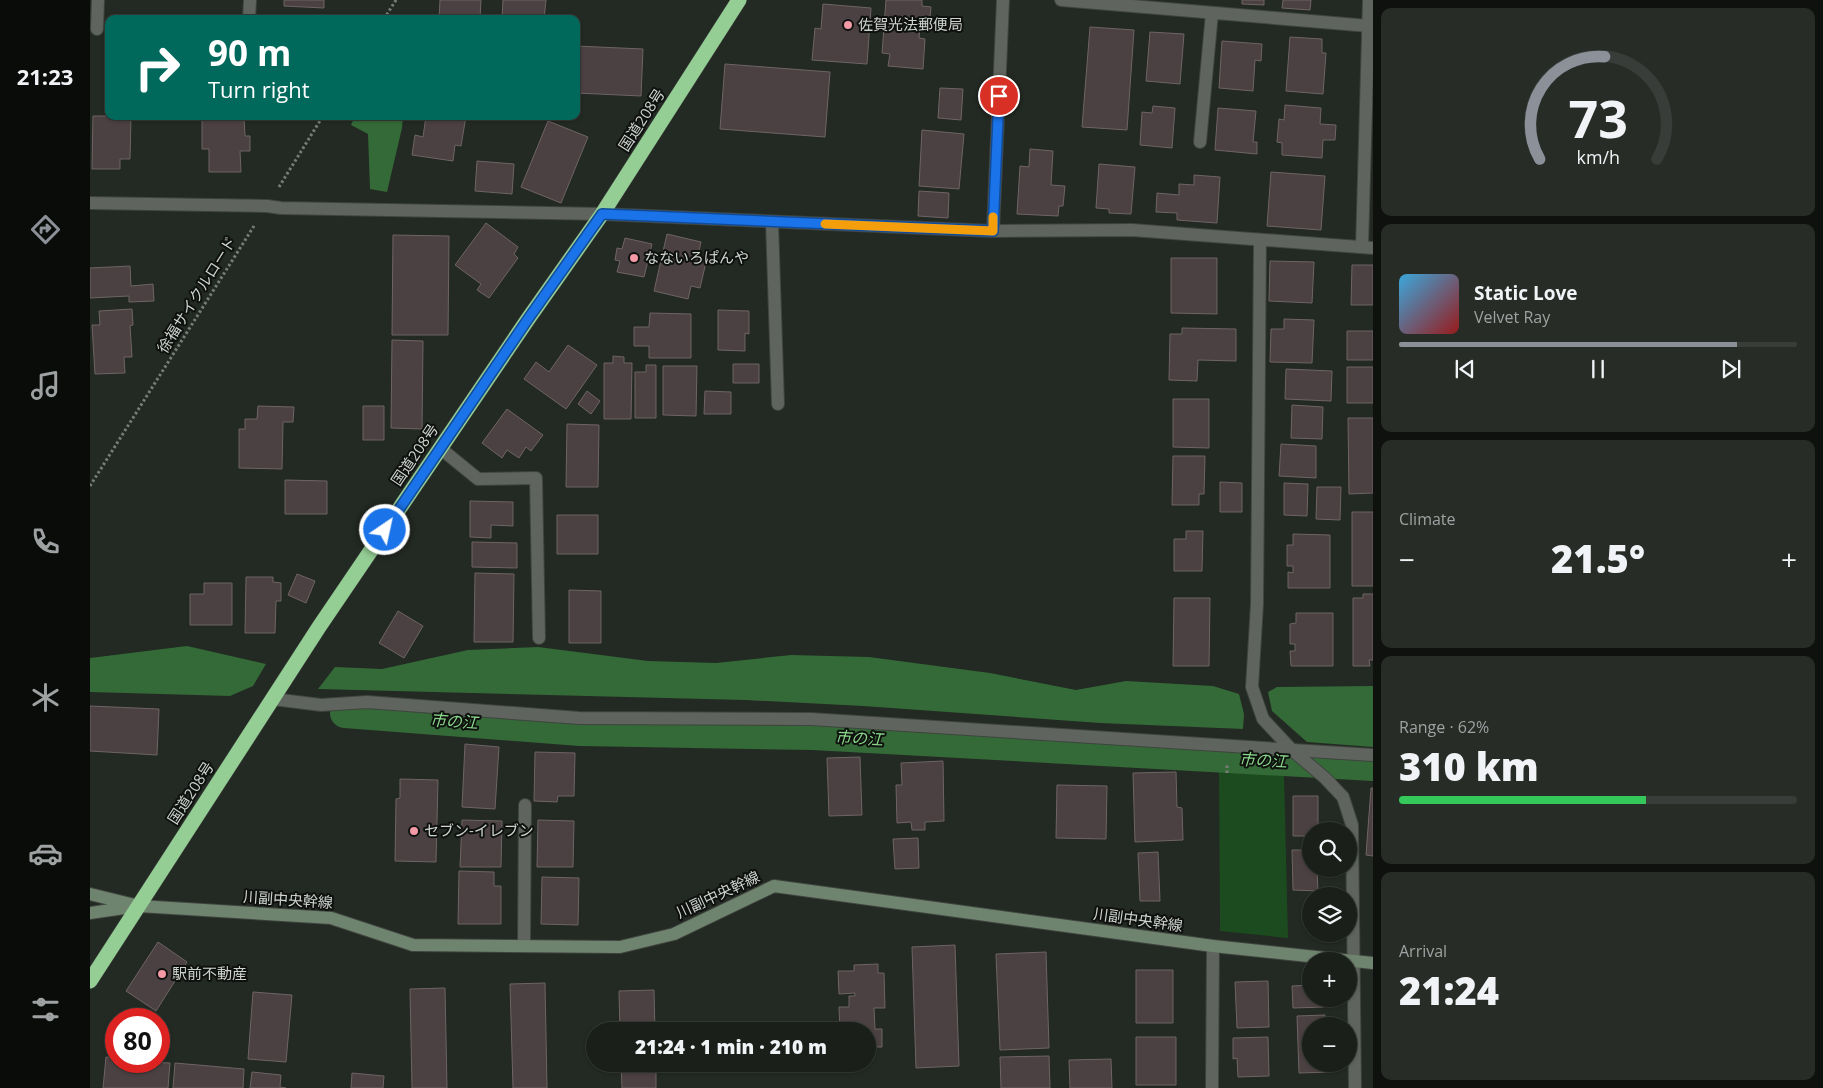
<!DOCTYPE html>
<meta charset="utf-8">
<style>
body{margin:0;font-family:"Open Sans","Noto Sans JP",sans-serif;background:#272c27;color:#f1f3f6;height:100vh;display:flex;flex-direction:column;font-size:19px;white-space:nowrap}
*{box-sizing:border-box;margin:0}
p{font-size:16px;color:#9fa2a2}
.icon{flex:none;width:28px;height:28px;fill:none;stroke:currentColor;stroke-width:2;stroke-linecap:round;stroke-linejoin:round}
.map{position:relative;flex:1;overflow:hidden}
.drawer{display:flex;flex-direction:column;gap:8px;padding:8px;background:#0e110e;width:450px}
.drawer>*{flex:none}
.banner{position:absolute;left:15px;top:15px;width:475px;height:105px;border-radius:10px;box-shadow:0 1px 4px #0004,0 0 0 1px #383d39;background:#00695c;color:#fff;overflow:hidden}
.fabs{position:absolute;left:1212px;top:822px;display:grid;gap:10px}
.fabs a{display:grid;place-items:center;width:55px;height:55px;border-radius:50%;background:#1a1f1a;box-shadow:0 1px 4px #0004,0 0 0 1px #383d39;font-size:25px}
.speed{position:absolute;left:15px;top:1008px;display:flex;gap:10px;font-size:25px;font-weight:700;text-align:center}
.speed>*{display:grid;place-content:center;width:65px;height:65px;border-radius:50%;background:#1a1f1a;box-shadow:0 1px 4px #0004,0 0 0 1px #383d39;line-height:1}
.speed .limit{border:8px solid #d22;background:#fff;color:#111}
.pin{position:absolute;display:grid;place-items:center;width:42px;height:42px;color:#fff;margin:-21px;border:2px solid #fff;border-radius:50%;box-shadow:0 1px 5px #0007}
.me{position:absolute;width:55px;margin:-28px;rotate:34deg;stroke-linejoin:round;filter:drop-shadow(0 0 4px #0008)}
.turn{display:flex;align-items:center;gap:18px;height:105px;padding:0 20px;font-size:22px}
.turn .icon{width:65px;height:65px;stroke-width:2.5}
.turn b{display:block;font-size:35px;line-height:42px}
.big{font-size:38px;font-weight:800;line-height:1.1}
.drawer .tile{flex:1;display:flex;flex-direction:column;justify-content:center;gap:8px;min-width:0;padding:0 18px;border-radius:10px;background:#272c27}
.drawer .dial{align-items:center;gap:0}
.dial svg{height:130px;overflow:visible;fill:none;stroke:#383d39;stroke-width:7;stroke-linecap:round;text-anchor:middle}
.dial text{fill:#f1f3f6;stroke:none}
.song{display:flex;align-items:center;gap:15px}
.cover{width:60px;height:60px;border-radius:8px;background:linear-gradient(135deg,hsl(200 70% 55%),hsl(0 70% 35%))}
.played{height:5px;border-radius:2px;background:linear-gradient(90deg,#8c9099 85%,#383d39 85%)}
.keys{display:flex;justify-content:space-around;direction:ltr}
.heat{display:flex;justify-content:space-between;align-items:center;font-size:28px;direction:ltr}
.charge{height:8px;border-radius:4px;background:linear-gradient(90deg,#34c759 62%,#383d39 0)}
.trip{position:absolute;left:496px;top:1022px;width:290px;height:50px;border-radius:25px;background:#1a1f1a;box-shadow:0 1px 4px #0004,0 0 0 1px #383d39;font-weight:800;line-height:50px;text-align:center}
main{display:flex;flex:1;min-height:0}
.dock{display:flex;flex-direction:column;width:90px;justify-content:space-around;align-items:center;background:#0a0c0a;color:#9fa2a2}
.dock .icon{width:35px;height:35px}
.dock .current{color:#8c9099}
.dock b{font-size:22px;color:#f1f3f6}
.map>svg:first-child{display:block}
.green{fill:#1c4b1f}
.water{fill:#346a37}
.lines{fill:none;stroke-linecap:round;stroke-linejoin:round}
.canal{stroke:#346a37;stroke-width:30}
.building{fill:#4b4142;stroke:#6f6465}
.lane-casing{stroke:#3f443f;stroke-width:14}
.street-casing{stroke:#3f443f;stroke-width:14}
.secondary-casing{stroke:#3f443f;stroke-width:14}
.highway-casing{stroke:#3f443f;stroke-width:16}
.path{stroke:#787d78;stroke-width:3;stroke-dasharray:2.5 2.5;stroke-linecap:butt}
.lane{stroke:#5f655e;stroke-width:12}
.street{stroke:#5f655e;stroke-width:12}
.secondary{stroke:#6f846e;stroke-width:12}
.highway{stroke:#94ce94;stroke-width:15}
.route-casing{stroke:#114b97;stroke-width:12}
.route{stroke:#1a73e8;stroke-width:9}
.slow{stroke:#f59e0b;stroke-width:9}
.poi-dot{fill:#f49aa6;stroke:#0e110e;stroke-width:2}
.labels{text-anchor:middle;stroke-width:4;stroke-linejoin:round;paint-order:stroke}
.poi-label{font-size:15px;fill:#cfd3cf;stroke:#0e110e;text-anchor:start}
.street-label{font-size:15px;fill:#cfd3cf;stroke:#0e110e}
.water-label{font-size:16px;font-style:italic;fill:#8ad68b;stroke:#0e110e}
</style>
<main>
<nav class="dock">
<b>21:23</b>
<svg class="icon current" aria-label="directions" viewBox="0 0 24 24"><path d="M12 3l9 9-9 9-9-9zM9 14v-3h6M13 9l2 2-2 2"/></svg>
<svg class="icon" aria-label="music" viewBox="0 0 24 24"><path d="M9 18V5l10-2v13"/><circle cx="6" cy="18" r="3"/><circle cx="16" cy="16" r="3"/></svg>
<svg class="icon" aria-label="phone" viewBox="0 0 24 24"><path d="M5 4h4l2 5-3 2q2 4 5 5l2-3 5 2v4C11 20 4 13 5 4z"/></svg>
<svg class="icon" aria-label="climate" viewBox="0 0 24 24"><path d="M12 3v18M4 7l16 10M4 17L20 7"/></svg>
<svg class="icon" aria-label="car" viewBox="0 0 24 24"><path d="M5 17H2v-5l4-1 3-4h7l3 4 3 1v5h-3M9 17h6M6 11h13"/><circle cx="7" cy="17" r="2"/><circle cx="17" cy="17" r="2"/></svg>
<svg class="icon" aria-label="filters" viewBox="0 0 24 24"><path d="M4 7h16M4 17h16"/><circle cx="9" cy="7" r="2"/><circle cx="15" cy="17" r="2"/></svg>
</nav>
<div class="map">
<svg width="1283" height="1088" viewBox="0 0 1283 1088">
<rect width="100%" height="100%" fill="#232923"/>
<!-- green -->
<path class="green" d="M1129 772 1194 775 1198 938 1130 931Z"/>
<!-- water -->
<path class="water" d="M265 116H313L312 128 297 192 280 189 278 134 261 125Z
M97 646 176 664 163 686 140 696 0 692V658Z
M448 647 558 661 626 663 701 655 779 657 900 673 986 690 1036 681 1123 686 1149 694 1154 714 1153 729 1010 723 773 706 655 700 228 689 245 667 292 669 378 650Z
M1283 686V747L1217 742 1182 711 1178 692 1187 687Z"/>
<g class="lines">
<!-- canal -->
<path class="canal" d="M255 713 490 731 723 735 1283 766"/>
</g>
<!-- building -->
<path class="building" d="M194 0H234V8L194 6Z
M350 0H391L390 19H349Z
M413 0H456L454 19H412Z
M796 0H832V6L841 7 839 28 830 27 829 38 835 39 833 69 798 66 800 54 792 53Z
M1152 0H1174V5L1152 4Z
M1193 0H1221L1220 10 1192 8Z
M733 4 781 8 777 64 722 60 725 28 731 29Z
M1000 27 1044 30 1037 130 992 127Z
M1060 32 1094 34 1090 84 1056 81Z
M1200 37 1232 39V53H1236L1233 94 1196 91Z
M1132 41 1172 44 1171 61 1165 60 1163 91 1129 88Z
M486 46 553 49 551 96 486 93Z
M635 64 740 72 735 137 630 129Z
M850 88 873 89 871 120 848 118Z
M1195 105 1231 108 1230 124 1246 125 1245 140H1233L1232 158 1192 155V143L1187 142 1189 119 1194 120Z
M1063 106 1085 108 1082 148 1050 145 1052 112 1062 113Z
M1128 108 1166 111 1163 142H1167V154L1125 150Z
M3 116H41L40 159H30V169H2Z
M336 116H376L371 146 365 145 363 161 322 155 325 135 333 137Z
M112 118H154L155 136H160V151H150L151 172H119V149H112Z
M458 121 498 137 471 203 431 187Z
M832 130 874 134 869 189 829 186Z
M940 149 963 151 961 185 975 186 973 206H969L968 216 927 214 930 166 939 167Z
M387 161 424 164 422 194 385 191Z
M1009 164 1045 167 1041 214 1019 213V209L1006 208Z
M1181 172 1235 176 1231 230 1177 226Z
M1104 175 1130 177 1127 223 1087 220V213L1066 212 1067 193 1089 195V184L1104 185Z
M829 191 859 193 858 218 828 216Z
M396 223 428 247 424 254 428 258 399 298 387 290 391 284 365 265Z
M577 234 611 242 607 260 616 262 610 288 601 286 598 299 564 291Z
M303 235 359 236 358 335H302Z
M535 238 562 244 554 277 527 272 530 261 525 260 527 248 532 249Z
M1081 258H1127V314L1081 313Z
M1180 261 1224 262 1222 303 1179 301Z
M1262 265H1283V305H1261Z
M40 266 41 286 63 284 64 301 39 302V296L0 298V268Z
M42 309 43 325 40 326 42 357H34L35 373 5 374 2 325H10L9 311Z
M628 310 659 311V334L655 333V351L628 350Z
M560 313 601 314V358H559V346H544V327H559Z
M1194 319 1224 320 1222 363 1180 362 1181 329H1194Z
M1092 328 1146 329V361L1108 360 1107 381 1079 380 1080 334H1092Z
M1257 331H1283V360H1257Z
M302 340 333 341 332 429 301 428Z
M478 345 507 365 476 409 434 379 446 362 459 372Z
M523 356 534 357V363H542L541 419H514V363H523Z
M643 364H669V383H643Z
M556 365H566V418H545V372H556Z
M573 366H607L606 416 573 415Z
M1257 367H1283V403H1257Z
M1196 369 1242 371 1241 401 1195 399Z
M497 391 510 401 501 414 488 404Z
M615 391 641 392V414H614Z
M1083 399H1119V448L1083 447Z
M1202 405 1233 407 1232 439 1201 438Z
M168 406 204 407 203 422H193L192 469 149 468V429H155V419H167Z
M273 406H294V440H273Z
M417 409 453 435 441 451 436 447 429 458 417 450 412 458 392 443Z
M1258 418H1283V493L1259 494Z
M477 424 509 425 508 487H476Z
M1191 444 1226 446V478L1189 476Z
M1083 456H1115L1114 494H1109V505H1082Z
M195 480 237 481V514H195Z
M1130 482 1152 483V512H1130Z
M1194 483 1218 484 1217 516 1194 515Z
M1227 487H1251L1250 520 1226 519Z
M380 501 423 502V526L401 525V538L380 537Z
M1262 512H1283V586H1262Z
M467 515H508V554H467Z
M1096 531H1113L1112 571H1084V539H1096Z
M1203 534 1240 535V588H1198V572L1203 573V566H1197V545H1203Z
M382 542 427 543V568L382 567Z
M385 573 424 574 423 642H384Z
M207 574 225 581 216 603 198 595Z
M156 577H183V582L191 583V601H186L185 633H155Z
M114 583H142V625H100V594H114Z
M479 590 511 591V643H479Z
M1273 594H1283V660H1279L1280 666H1263V598H1273Z
M1084 598H1120L1119 666H1083Z
M308 611 333 626 314 658 289 643Z
M1206 613H1243V666H1201L1200 651H1205V644H1200V624L1206 623Z
M0 706 69 709 67 755 0 751Z
M375 744 409 747 405 809 372 807Z
M445 752 485 753 484 796H468L467 802 444 801Z
M770 757 772 815 739 816 737 758Z
M853 761 854 821 835 822V830H822L821 822 807 823 806 785H812L811 763Z
M1086 772 1087 807 1092 808 1093 840 1045 842 1043 773Z
M310 779 348 780 346 862 305 861 306 799 310 798Z
M967 785 1017 786 1016 839 966 838Z
M1281 788H1283V856L1276 855Z
M1203 796H1228V831H1221V836H1203Z
M372 820 412 821 411 867H370Z
M448 820 484 821 483 867H447Z
M828 838 829 868 805 869 803 839Z
M1202 850H1221V869H1227L1228 891 1203 890Z
M1068 852 1070 901H1050L1048 853Z
M369 871 404 872V886H411V924H368Z
M452 877 489 878 488 925 451 924Z
M68 942 97 962 66 1011 36 991Z
M865 945 869 1066 826 1068 822 947Z
M956 952 959 1048 910 1050 906 954Z
M788 964V973H794L795 1008H784L785 1029H792V1047H778V1031H750L749 1007H759V996H765V993L749 994 748 971H764V965Z
M1046 970H1083V1023H1046Z
M1178 981 1179 1027 1147 1028 1145 982Z
M455 983 457 1088H423L420 984Z
M1221 985V999H1234V1007L1203 1008 1202 986Z
M355 988 357 1088H322L320 989Z
M564 990 565 1031H530L529 991Z
M163 992 202 995 196 1062 158 1059Z
M1235 1015V1026H1221V1064H1242V1072L1209 1073 1207 1016Z
M1046 1037H1086V1085H1046Z
M1178 1037 1179 1076 1148 1077 1147 1058 1143 1059V1038Z
M959 1056 960 1088H911L910 1057Z
M16 1057 26 1058V1061L80 1063 78 1088H13Z
M1021 1059 1022 1088H980L979 1060Z
M85 1063 154 1069 153 1088H83Z
M531 1064H566V1088H532Z
M162 1072 191 1075 190 1087 196 1088H160Z
M262 1073 294 1076 293 1088H261Z"/>
<g class="lines">
<!-- lane casing -->
<g class="lane-casing">
<path id="lane" d="M183 699 231 705 277 702 489 718 721 719 1283 755"/>
</g>
<!-- street casing -->
<g class="street-casing">
<path id="street" d="M971 0 1279 26
M159 19 160 0
M7 29 8 0
M1110 142 1122 13
M0 203 177 206 191 208 512 214 903 231 1042 230 1283 248
M682 222 688 404
M903 231 913 0
M1170 240 1167 604 1162 687 1173 719 1202 750 1235 778 1253 797 1262 825 1265 1088
M1272 247 1279 0
M350 448 388 479 446 478 449 638
M434 946 435 805
M1122 1088 1123 946"/>
</g>
<!-- secondary casing -->
<g class="secondary-casing">
<path id="secondary" d="M0 894 49 906 241 918 323 945 530 947 584 934 684 886 1123 946 1283 963
M0 913 41 907"/>
</g>
<!-- highway casing -->
<g class="highway-casing">
<path id="highway" d="M0 981 229 627 438 319 512 214 649 0"/>
</g>
<!-- path -->
<path class="path" d="M294 19 306 0
M189 187 233 116
M0 486 164 226
M1137 773V765"/>
<!-- lane -->
<use href="#lane" class="lane"/>
<!-- street -->
<use href="#street" class="street"/>
<!-- secondary -->
<use href="#secondary" class="secondary"/>
<!-- highway -->
<use href="#highway" class="highway"/>
</g>
<g class="lines">
<!-- route casing -->
<g class="route-casing">
<path id="route" d="M295 530 438 319 512 214 903 231 909 96"/>
</g>
<!-- route -->
<use href="#route" class="route"/>
<!-- slow -->
<path class="slow" d="M735 224 903 231V217"/>
</g>
<!-- markers -->
<g class="poi-dot">
<circle cx="758" cy="25" r="5"/>
<circle cx="544" cy="258" r="5"/>
<circle cx="324" cy="831" r="5"/>
<circle cx="72" cy="974" r="5"/>
</g>
<g class="labels">
<!-- poi labels -->
<g class="poi-label">
<text x="768" y="30">佐賀光法郵便局</text>
<text x="554" y="263">なないろぱんや</text>
<text x="334" y="836">セブン-イレブン</text>
<text x="82" y="979">駅前不動産</text>
</g>
<!-- street labels -->
<g class="street-label">
<text transform="translate(552 120) rotate(-57)" y="5">国道208号</text>
<text transform="translate(107 295) rotate(-58)" y="5">徐福サイクルロード</text>
<text transform="translate(325 455) rotate(-56)" y="5">国道208号</text>
<text transform="translate(101 793) rotate(-57)" y="5">国道208号</text>
<text transform="translate(628 895) rotate(-25)" y="5">川副中央幹線</text>
<text transform="translate(198 900) rotate(4)" y="5">川副中央幹線</text>
<text transform="translate(1048 920) rotate(8)" y="5">川副中央幹線</text>
</g>
<!-- water labels -->
<g class="water-label">
<text transform="translate(364 721) rotate(4)" y="6">市の江</text>
<text transform="translate(769 738) rotate(3)" y="6">市の江</text>
<text transform="translate(1173 760) rotate(3)" y="6">市の江</text>
</g>
</g>
</svg>
<div class="fabs">
<a><svg class="icon" aria-label="search" viewBox="0 0 24 24"><circle cx="10" cy="10" r="6"/><path d="M15 15l6 6"/></svg></a>
<a><svg class="icon" aria-label="layers" viewBox="0 0 24 24"><path d="M12 4l9 5-9 5-9-5zM3 14l9 5 9-5"/></svg></a>
<a>+</a>
<a>−</a>
</div>
<div class="speed"><div class="limit">80</div></div>
<div class="pin" style="left:909px;top:96px;background:#d93025"><svg class="icon" aria-label="arrive" viewBox="0 0 24 24"><path d="M6 21V4h12l-3 4 3 4H6"/></svg></div>
<svg class="me" style="left:295px;top:530px" viewBox="-20 -20 40 40"><circle r="17" fill="#1a73e8" stroke="#fff" stroke-width="3"/><path d="M0-11L8 9 0 5-8 9z" fill="#fff"/></svg>
<div class="trip">21:24 · 1 min · 210 m</div>
<div class="banner">
<div class="turn"><svg class="icon" aria-label="right" viewBox="0 0 24 24"><path d="M7 20v-9h11M14 6l5 5-5 5"/></svg><div><b>90 m</b>Turn right</div></div>
</div>
</div>
<section class="drawer">
<div class="tile dial"><svg viewBox="0 0 100 80">
<path d="M14 69A42 42 0 1 1 86 69"/>
<path d="M14 69A42 42 0 0 1 54 6" stroke="#8c9099"/>
<text x="50" y="56" font-size="32" font-weight="700">73</text>
<text x="50" y="72" font-size="11">km/h</text>
</svg></div>
<div class="tile">
<div class="song"><i class="cover"></i><div><b>Static Love</b><p>Velvet Ray</p></div></div>
<div class="played"></div>
<div class="keys"><svg class="icon" aria-label="previous" viewBox="0 0 24 24"><path d="M18 5L8 12l10 7zM5 5v14"/></svg><svg class="icon" aria-label="pause" viewBox="0 0 24 24"><path d="M8 5v14M16 5v14"/></svg><svg class="icon" aria-label="next" viewBox="0 0 24 24"><path d="M6 5l10 7-10 7zM19 5v14"/></svg></div>
</div>
<div class="tile"><p>Climate</p>
<div class="heat"><a>−</a><b class="big">21.5°</b><a>+</a></div>
</div>
<div class="tile"><p>Range · 62%</p><b class="big">310 km</b><div class="charge"></div></div>
<div class="tile"><p>Arrival</p><b class="big">21:24</b></div>
</section>
</main>
